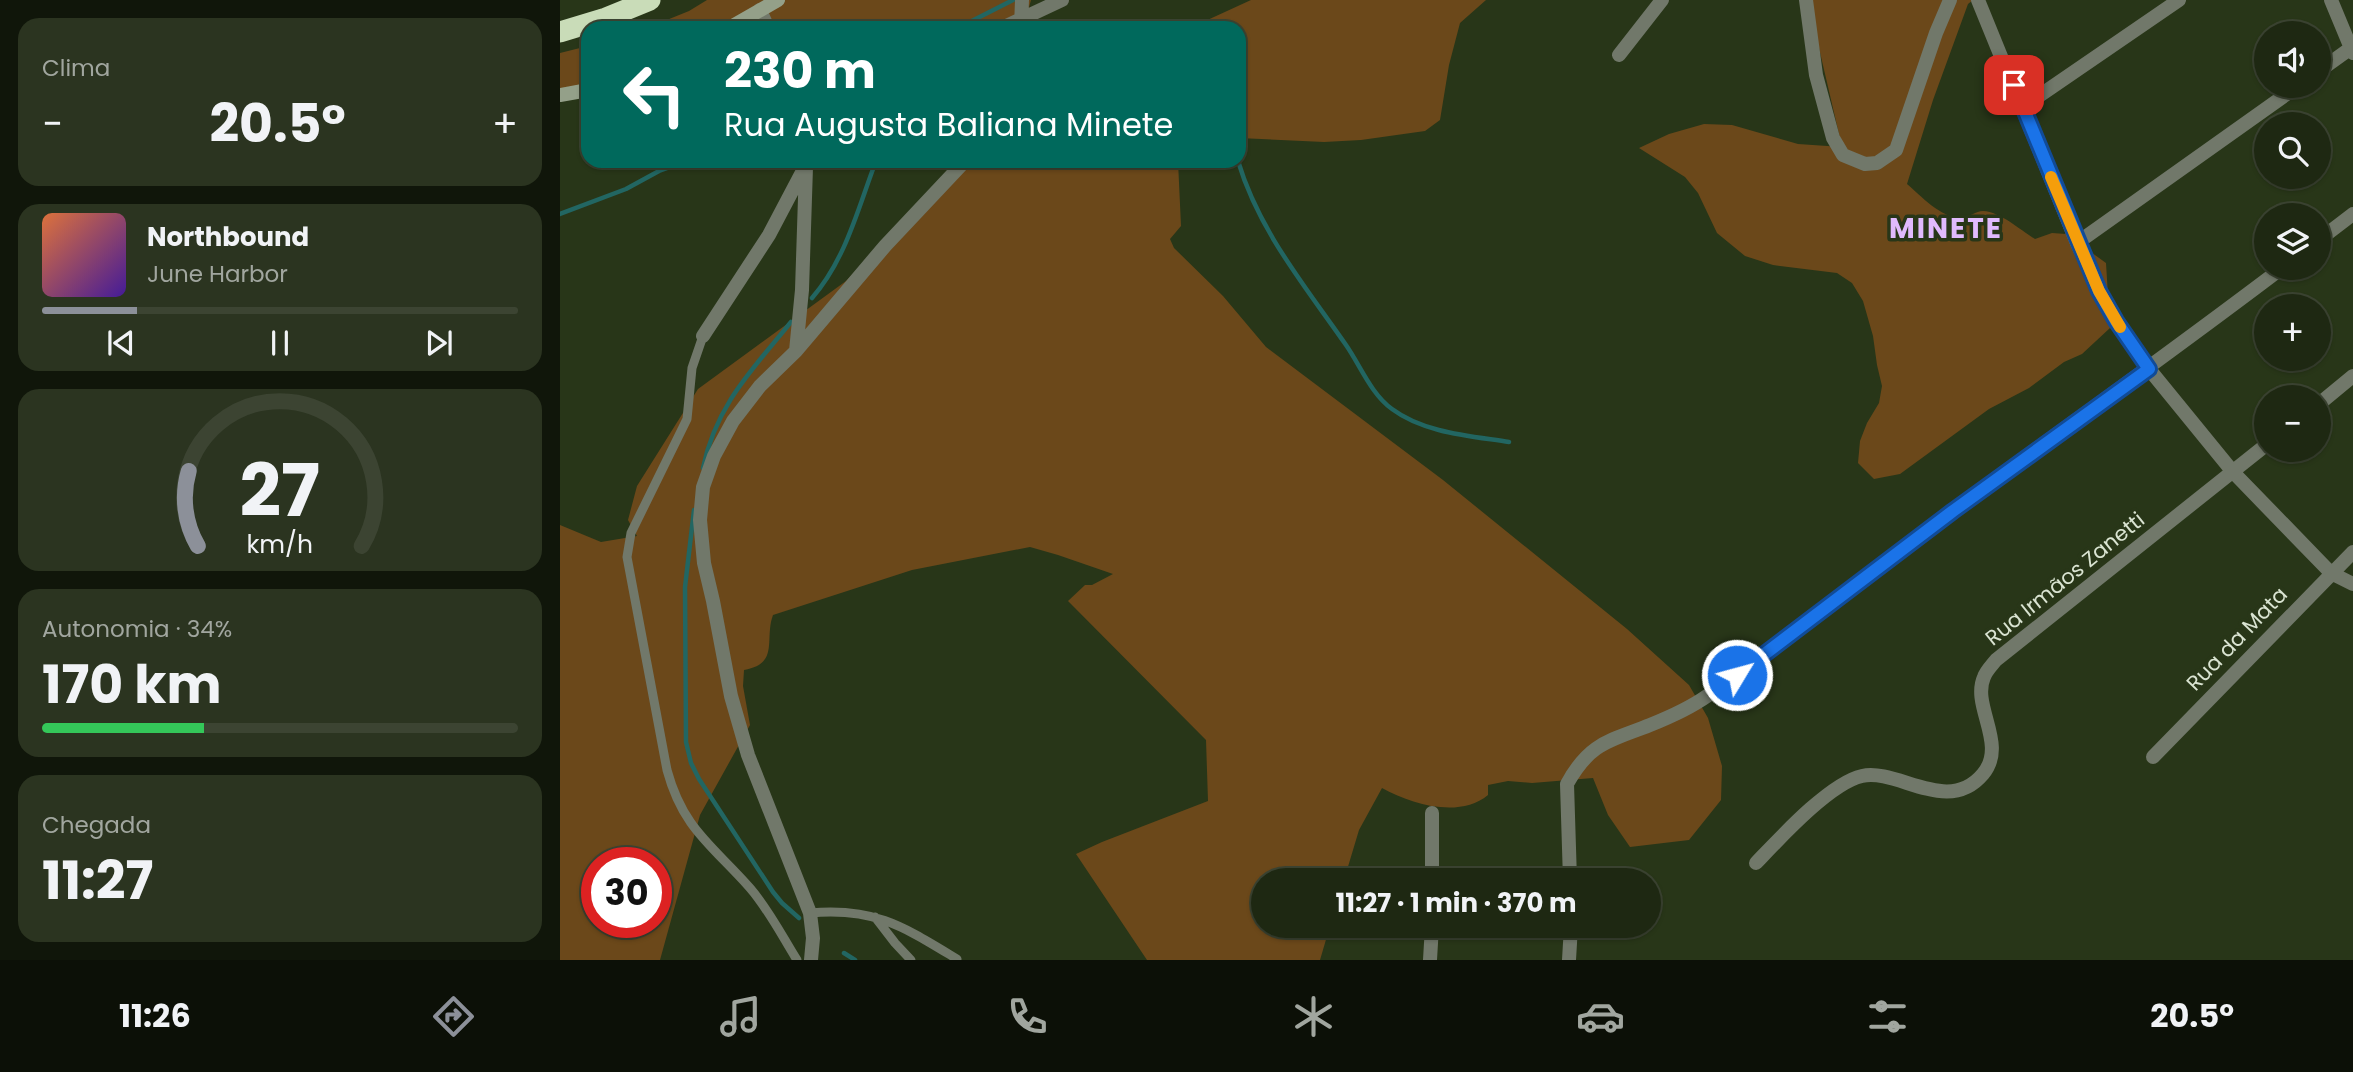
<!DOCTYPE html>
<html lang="pt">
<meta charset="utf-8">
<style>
body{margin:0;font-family:Poppins,sans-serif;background:#2b3420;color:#f1f3f6;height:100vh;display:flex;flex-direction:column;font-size:26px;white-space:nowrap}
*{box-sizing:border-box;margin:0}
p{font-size:23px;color:#a1a69f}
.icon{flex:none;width:38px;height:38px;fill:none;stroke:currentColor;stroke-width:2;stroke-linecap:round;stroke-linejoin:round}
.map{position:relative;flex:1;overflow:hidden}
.drawer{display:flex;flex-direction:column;gap:18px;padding:18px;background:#10160a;width:560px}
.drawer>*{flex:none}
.top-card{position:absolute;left:21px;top:21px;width:665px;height:147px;border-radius:21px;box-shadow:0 2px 5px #0004,0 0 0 2px #3c4432;background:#00695c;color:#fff;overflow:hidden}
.fabs{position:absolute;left:1694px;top:21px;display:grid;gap:14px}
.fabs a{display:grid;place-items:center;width:77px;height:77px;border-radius:50%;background:#1e2812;box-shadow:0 2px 5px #0004,0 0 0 2px #3c4432;font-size:35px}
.speed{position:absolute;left:21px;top:847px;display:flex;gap:14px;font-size:35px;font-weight:700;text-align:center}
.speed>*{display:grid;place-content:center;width:91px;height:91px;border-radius:50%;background:#1e2812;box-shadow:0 2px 5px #0004,0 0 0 2px #3c4432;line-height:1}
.speed .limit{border:10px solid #d22;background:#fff;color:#111}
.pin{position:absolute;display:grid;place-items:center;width:60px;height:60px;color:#fff;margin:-30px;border-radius:14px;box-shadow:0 4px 10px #0006}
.me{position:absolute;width:77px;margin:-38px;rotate:53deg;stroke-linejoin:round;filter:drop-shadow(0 0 5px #0008)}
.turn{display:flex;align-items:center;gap:24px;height:147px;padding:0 28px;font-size:32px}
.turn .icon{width:91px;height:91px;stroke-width:2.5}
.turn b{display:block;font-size:49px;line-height:60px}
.big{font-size:52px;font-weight:700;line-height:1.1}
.drawer .widget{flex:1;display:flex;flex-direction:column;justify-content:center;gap:10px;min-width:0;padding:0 24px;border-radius:21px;background:#2b3420}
.drawer .dial{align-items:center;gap:0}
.dial svg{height:182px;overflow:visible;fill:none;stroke:#3c4432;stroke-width:7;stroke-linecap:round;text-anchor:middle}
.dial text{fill:#f1f3f6;stroke:none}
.song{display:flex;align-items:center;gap:21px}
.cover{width:84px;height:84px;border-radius:10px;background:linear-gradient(135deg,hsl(20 70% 55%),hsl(260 70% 35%))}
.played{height:7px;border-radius:4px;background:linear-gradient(90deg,#8c9099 20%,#3c4432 20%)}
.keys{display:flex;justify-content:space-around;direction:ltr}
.heat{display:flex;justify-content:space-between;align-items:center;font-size:38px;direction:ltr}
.charge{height:10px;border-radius:5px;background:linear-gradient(90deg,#34c759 34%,#3c4432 0)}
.trip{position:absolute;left:691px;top:868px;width:410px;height:70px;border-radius:35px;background:#1e2812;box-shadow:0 2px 5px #0004,0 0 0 2px #3c4432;font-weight:700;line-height:70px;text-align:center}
.tab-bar{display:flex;height:112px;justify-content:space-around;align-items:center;background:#0c1007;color:#a1a69f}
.tab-bar .icon{width:49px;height:49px}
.tab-bar .current{color:#8c9099}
.tab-bar b{font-size:32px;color:#f1f3f6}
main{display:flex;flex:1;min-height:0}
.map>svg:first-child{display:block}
.green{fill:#6b481a;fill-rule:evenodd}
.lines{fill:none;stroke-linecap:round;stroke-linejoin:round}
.stream{stroke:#226662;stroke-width:4.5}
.lane{stroke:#71786a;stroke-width:9}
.street{stroke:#71786a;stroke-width:14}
.secondary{stroke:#94a089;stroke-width:14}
.highway{stroke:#c9dcb8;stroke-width:21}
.route-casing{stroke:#114b97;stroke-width:18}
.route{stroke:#1a73e8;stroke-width:12}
.slow{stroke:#f59e0b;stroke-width:12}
.labels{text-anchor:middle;stroke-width:7;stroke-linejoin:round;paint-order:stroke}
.street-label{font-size:21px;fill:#dae4d2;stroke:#283618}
.district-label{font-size:28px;font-weight:bold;letter-spacing:2px;fill:#e0bafd;stroke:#283618}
</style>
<main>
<section class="drawer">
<div class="widget"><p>Clima</p>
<div class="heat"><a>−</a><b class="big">20.5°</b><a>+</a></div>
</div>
<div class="widget">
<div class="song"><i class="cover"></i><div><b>Northbound</b><p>June Harbor</p></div></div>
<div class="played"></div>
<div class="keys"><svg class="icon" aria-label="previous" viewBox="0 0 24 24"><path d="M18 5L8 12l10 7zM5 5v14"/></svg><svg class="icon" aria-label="pause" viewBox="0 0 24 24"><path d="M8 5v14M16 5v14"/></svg><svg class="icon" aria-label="next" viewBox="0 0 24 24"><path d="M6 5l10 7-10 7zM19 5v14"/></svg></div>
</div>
<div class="widget dial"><svg viewBox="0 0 100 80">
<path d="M14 69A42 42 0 1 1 86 69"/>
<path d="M14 69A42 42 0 0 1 10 36" stroke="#8c9099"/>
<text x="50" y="56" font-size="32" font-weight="700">27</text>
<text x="50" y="72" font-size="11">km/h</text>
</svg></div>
<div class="widget"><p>Autonomia · 34%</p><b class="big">170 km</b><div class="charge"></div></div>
<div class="widget"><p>Chegada</p><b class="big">11:27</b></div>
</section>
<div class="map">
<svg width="1793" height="960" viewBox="0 0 1793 960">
<rect width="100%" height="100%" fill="#283618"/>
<!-- green -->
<path class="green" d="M147 0H471L467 15 440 28H87L129 11Z
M691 0H926L900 23 889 65 880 120 865 131 801 140 764 142 679 138V28H630Z
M1250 0H1413L1408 4 1373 100 1347 184C1361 196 1382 219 1402 218 1409 217 1416 211 1423 211 1441 212 1460 230 1475 239L1492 233 1506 234 1546 263 1550 328 1522 354 1504 362 1469 388 1429 409 1340 474 1314 479 1298 463 1300 441 1307 423 1319 403 1322 386 1317 365 1313 336 1303 301 1292 283 1277 273 1213 265 1185 256 1157 233 1138 193 1125 177 1079 148 1109 134 1144 124 1172 125 1238 144 1282 147 1249 5Z
M28 46V88L0 94V53Z
M412 161H618L621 226 610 239 614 248 663 296 706 347 883 480 1067 629 1129 685 1148 718 1162 766 1161 800 1129 840 1070 847 1048 815 1033 778 972 783 948 781 928 785V795C899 819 851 804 822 788L799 830 784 880H704V926H770L760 960H587L516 854 542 842 648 801 646 740 508 601 525 585H532L553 574 498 555 470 547 352 570 213 615C204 639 220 664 184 670L183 686 190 725 140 815 100 960H0V525L41 542 77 536 68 520 77 486 138 389 286 281 327 238ZM37 863H96V922H37Z"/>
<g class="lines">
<!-- stream -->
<path class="stream" d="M398 28 453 0
M678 161C699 231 745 286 786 345 800 365 811 394 832 409 864 433 911 436 949 442
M0 214 66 189 99 171 127 161
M252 298C286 259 298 208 316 161
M143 468C156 405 192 370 231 322
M134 510 125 587 126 742 131 763 139 779 213 892 222 903 239 918
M284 953 295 960"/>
<!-- lane -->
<path class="lane" d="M143 336 132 368 127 419 71 533 67 557 107 770C123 829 152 845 190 888 209 910 222 936 237 960
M250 913C315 907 344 927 397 959
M315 917 335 943 351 960"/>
<!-- street -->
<path class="street" d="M1246 0 1256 75 1273 138 1283 155 1305 164 1317 163 1336 150 1376 33 1390 0
M1418 0 1517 243 1539 291 1556 322 1589 369 1673 472 1771 573 1793 584
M1771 0 1793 53
M200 10 208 28
M461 27 462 0
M442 28 502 0
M1059 55 1102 0
M1759 71 1791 48
M1463 107 1619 0
M1759 240 1793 214
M1517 243 1738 86
M143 336 209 235 248 161
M236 351 242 290 246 167
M1759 404 1793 376
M1593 757 1793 552
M872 813V880
M1196 863C1219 839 1270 783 1302 776 1338 768 1388 816 1423 774 1448 744 1411 706 1424 677 1426 671 1432 665 1436 660L1706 445
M1010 880 1007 784C1030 742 1050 741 1090 725 1110 717 1130 708 1147 696 1232 638 1311 571 1393 510 1503 429 1614 350 1722 268
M251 960 253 938 250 913 188 755 171 696 153 601 144 563 140 520 143 487 154 456 173 421 200 386 236 351 325 246 405 161
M870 960 872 926
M1009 960 1011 926"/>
<!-- secondary -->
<path class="secondary" d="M169 28 218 0
M0 95 28 90"/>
<!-- highway -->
<path class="highway" d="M0 32 46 18 90 0"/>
</g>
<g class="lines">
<!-- route casing -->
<g class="route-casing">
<path id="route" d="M1177 675 1393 511 1589 369 1556 321 1539 291 1454 85"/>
</g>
<!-- route -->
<use href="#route" class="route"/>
<!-- slow -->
<path class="slow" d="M1491 177 1539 291 1560 327"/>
</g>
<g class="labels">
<!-- street labels -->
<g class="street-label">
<text transform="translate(1505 579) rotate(-39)" y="7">Rua Irmãos Zanetti</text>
<text transform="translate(1677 639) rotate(-46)" y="7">Rua da Mata</text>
</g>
<!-- district labels -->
<g class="district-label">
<text x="1386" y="238">MINETE</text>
</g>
</g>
</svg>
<div class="fabs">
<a><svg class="icon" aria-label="sound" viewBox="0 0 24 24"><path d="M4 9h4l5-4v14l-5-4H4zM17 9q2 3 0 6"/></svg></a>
<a><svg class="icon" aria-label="search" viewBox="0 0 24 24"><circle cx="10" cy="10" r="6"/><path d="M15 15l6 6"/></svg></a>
<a><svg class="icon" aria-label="layers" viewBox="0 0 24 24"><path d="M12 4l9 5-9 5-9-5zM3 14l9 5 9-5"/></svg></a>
<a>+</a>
<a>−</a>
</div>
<div class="speed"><div class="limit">30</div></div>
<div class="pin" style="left:1454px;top:85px;background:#d93025"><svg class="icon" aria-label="arrive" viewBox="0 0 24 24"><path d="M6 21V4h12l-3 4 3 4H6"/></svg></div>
<svg class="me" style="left:1177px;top:675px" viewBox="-20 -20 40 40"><circle r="17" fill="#1a73e8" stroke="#fff" stroke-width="3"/><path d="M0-11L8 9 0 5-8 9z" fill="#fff"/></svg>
<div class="trip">11:27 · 1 min · 370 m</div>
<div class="top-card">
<div class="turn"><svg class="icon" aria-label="left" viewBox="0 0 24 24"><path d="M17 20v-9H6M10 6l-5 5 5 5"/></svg><div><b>230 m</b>Rua Augusta Baliana Minete</div></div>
</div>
</div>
</main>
<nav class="tab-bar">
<b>11:26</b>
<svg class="icon current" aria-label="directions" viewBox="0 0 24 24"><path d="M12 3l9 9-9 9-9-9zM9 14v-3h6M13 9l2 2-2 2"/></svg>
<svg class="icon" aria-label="music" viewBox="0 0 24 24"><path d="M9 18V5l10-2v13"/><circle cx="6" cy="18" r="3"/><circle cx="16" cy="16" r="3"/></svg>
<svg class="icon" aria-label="phone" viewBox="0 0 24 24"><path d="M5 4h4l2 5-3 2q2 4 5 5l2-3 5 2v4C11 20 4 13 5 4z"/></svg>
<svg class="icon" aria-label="climate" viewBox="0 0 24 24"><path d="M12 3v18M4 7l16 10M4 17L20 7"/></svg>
<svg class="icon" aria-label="car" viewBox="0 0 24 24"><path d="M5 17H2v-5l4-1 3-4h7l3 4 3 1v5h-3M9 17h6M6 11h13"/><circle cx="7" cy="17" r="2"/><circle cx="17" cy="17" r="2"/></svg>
<svg class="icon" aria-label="filters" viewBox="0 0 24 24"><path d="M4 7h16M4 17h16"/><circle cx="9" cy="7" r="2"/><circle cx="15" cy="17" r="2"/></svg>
<b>20.5°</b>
</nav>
